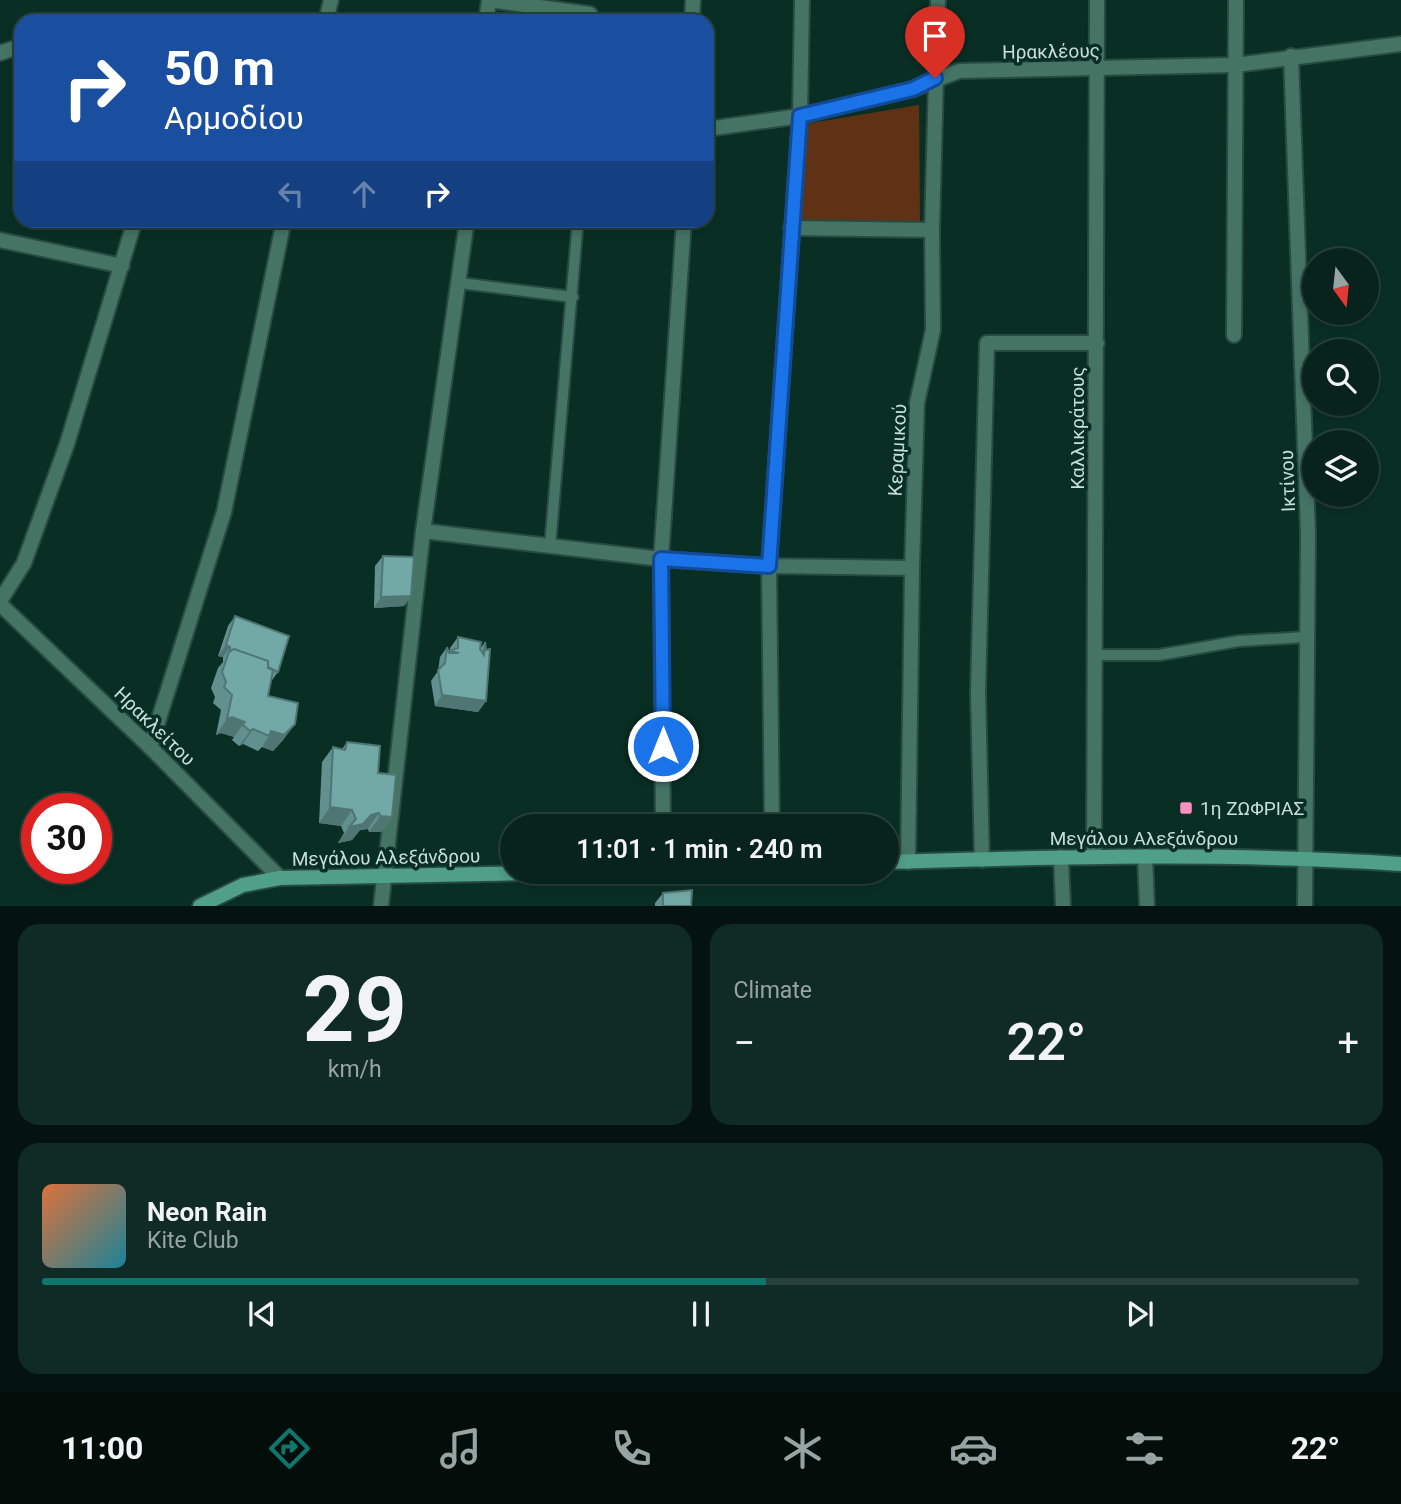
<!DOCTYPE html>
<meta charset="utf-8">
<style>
body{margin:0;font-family:Roboto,sans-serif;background:#102b25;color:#f1f3f6;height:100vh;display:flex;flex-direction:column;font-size:26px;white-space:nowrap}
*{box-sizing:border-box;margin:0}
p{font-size:23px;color:#98a4a3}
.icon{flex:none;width:38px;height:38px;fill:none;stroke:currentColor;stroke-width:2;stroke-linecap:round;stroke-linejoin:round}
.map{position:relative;height:906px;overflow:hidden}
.panel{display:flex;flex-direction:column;gap:18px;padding:18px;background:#04130f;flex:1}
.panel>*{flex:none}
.top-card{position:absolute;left:14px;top:14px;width:700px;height:214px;border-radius:21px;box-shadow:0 4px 10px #0003,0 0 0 2px #28403b;background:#1a4fa0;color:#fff;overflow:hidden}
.needle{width:46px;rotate:165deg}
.fabs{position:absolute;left:1302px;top:248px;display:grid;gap:14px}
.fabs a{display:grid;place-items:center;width:77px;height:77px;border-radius:50%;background:#07231c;box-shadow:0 4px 10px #0003,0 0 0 2px #28403b;font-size:35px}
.speed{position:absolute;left:21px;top:793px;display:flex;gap:14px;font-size:35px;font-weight:700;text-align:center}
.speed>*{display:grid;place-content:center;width:91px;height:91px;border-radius:50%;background:#07231c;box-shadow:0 4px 10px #0003,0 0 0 2px #28403b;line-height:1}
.speed .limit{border:10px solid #d22;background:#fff;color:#111}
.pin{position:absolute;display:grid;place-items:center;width:60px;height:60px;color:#fff;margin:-72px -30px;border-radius:50% 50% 50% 0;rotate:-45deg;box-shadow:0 0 7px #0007}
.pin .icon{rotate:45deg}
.me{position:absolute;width:77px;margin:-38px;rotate:0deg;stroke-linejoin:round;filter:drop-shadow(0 0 5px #0008)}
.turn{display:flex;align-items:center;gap:24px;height:147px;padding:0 35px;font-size:32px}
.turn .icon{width:91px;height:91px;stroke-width:2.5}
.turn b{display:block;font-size:49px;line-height:60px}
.lanes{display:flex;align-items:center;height:66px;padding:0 35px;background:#0003;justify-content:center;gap:35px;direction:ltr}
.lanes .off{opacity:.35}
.big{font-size:52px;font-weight:600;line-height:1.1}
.panel .tile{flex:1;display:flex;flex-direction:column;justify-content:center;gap:10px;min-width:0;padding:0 24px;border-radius:21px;background:#102b25}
.panel .dial{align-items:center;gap:0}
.dial b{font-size:91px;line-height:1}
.song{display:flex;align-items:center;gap:21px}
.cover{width:84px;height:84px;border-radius:10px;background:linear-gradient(135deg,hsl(20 70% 55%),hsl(190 70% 35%))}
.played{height:7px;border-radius:4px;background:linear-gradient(90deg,#0f766e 55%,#28403b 55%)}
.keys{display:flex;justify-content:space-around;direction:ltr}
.heat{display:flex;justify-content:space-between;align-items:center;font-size:38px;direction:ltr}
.panel .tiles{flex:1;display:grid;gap:18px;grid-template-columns:1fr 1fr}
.tile:last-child{grid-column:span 2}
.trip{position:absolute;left:500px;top:814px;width:399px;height:70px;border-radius:35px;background:#07231c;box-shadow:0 4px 10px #0003,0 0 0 2px #28403b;font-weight:600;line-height:70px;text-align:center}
.menu{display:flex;height:112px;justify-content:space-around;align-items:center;background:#030e0b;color:#98a4a3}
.menu .icon{width:49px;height:49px}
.menu .active{color:#0f766e}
.menu b{font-size:32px;color:#f1f3f6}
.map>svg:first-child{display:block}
.green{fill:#5f3215}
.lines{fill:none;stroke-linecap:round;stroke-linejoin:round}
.service-casing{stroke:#274b41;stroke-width:14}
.pedestrian-casing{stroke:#274b41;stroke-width:18}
.minor-casing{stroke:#274b41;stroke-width:18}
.tertiary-casing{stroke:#274b41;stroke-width:18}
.secondary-casing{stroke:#274b41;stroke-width:18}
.service{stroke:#457465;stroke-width:10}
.pedestrian{stroke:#457465;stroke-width:14}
.minor{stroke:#457465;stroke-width:14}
.tertiary{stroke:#457465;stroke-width:14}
.secondary{stroke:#509f87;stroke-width:14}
.wall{fill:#62908e}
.shaded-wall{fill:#507674}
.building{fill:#72a8a5;stroke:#507674;stroke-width:2}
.route-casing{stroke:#114b97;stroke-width:18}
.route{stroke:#1a73e8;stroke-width:12}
.poi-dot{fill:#fc8fc2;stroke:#092f25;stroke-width:2.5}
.labels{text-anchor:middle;stroke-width:7;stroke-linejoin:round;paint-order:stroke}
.street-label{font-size:19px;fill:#c7dfd6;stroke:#092f25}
.poi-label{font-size:19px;fill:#c7dfd6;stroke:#092f25;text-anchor:start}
</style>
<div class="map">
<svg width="1401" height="906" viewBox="0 0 1401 906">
<rect width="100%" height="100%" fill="#092f25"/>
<!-- green -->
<path class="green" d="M919 105 920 221 798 223 805 124Z"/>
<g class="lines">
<!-- service casing -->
<g class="service-casing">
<path id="service" d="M460 283 573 297
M550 546 578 220
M1095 655H1159L1239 641 1306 637"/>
</g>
<!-- pedestrian casing -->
<g class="pedestrian-casing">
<path id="pedestrian" d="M791 228 932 230"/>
</g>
<!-- minor casing -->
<g class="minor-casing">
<path id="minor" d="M489 0 590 14
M326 21 331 0
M486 21 489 0
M692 21 693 0
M1291 56 1308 534 1305 906
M0 240 122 266
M1234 335 1236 0
M423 531 661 559 769 566 912 568
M0 601 24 563 67 444 135 220
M150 747 224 512 284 220
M663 826 661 559 684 220
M772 826 769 566 800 116 802 0
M1094 856 1097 0
M1145 856 1147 906
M1061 857 1063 906
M982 860 978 692 987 343H1097
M908 862 912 568 917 403 933 330 932 230 938 0
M381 906 423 531 467 220"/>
</g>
<!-- tertiary casing -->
<g class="tertiary-casing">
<path id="tertiary" d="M0 53 21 46
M707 129 800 116 913 89 959 71 1235 65 1401 44
M0 604 150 747 280 878"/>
</g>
<!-- secondary casing -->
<g class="secondary-casing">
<path id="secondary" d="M887 862C1059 857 1230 852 1401 864
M200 906 243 885 280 878 579 872"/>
</g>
<!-- service -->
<use href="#service" class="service"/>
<!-- pedestrian -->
<use href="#pedestrian" class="pedestrian"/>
<!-- minor -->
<use href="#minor" class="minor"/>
<!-- tertiary -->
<use href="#tertiary" class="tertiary"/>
<!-- secondary -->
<use href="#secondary" class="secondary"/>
</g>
<!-- wall -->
<path class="wall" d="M383 556 411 596 404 606 374 608 375 566Z
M235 616 278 672 270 683 268 696 284 739 273 751 262 747 258 751 243 744 239 746 232 740 234 737 221 733 216 735 221 710 213 703 215 697 211 688 218 668 223 662V657L218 656 228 626Z
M458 637 480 649 485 642 486 701 478 712 435 706 431 681 438 671 440 657 447 647 449 652 450 651V648Z
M347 742 378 773 392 817 381 832H369L368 829 360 830 352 840 338 843 344 833 341 826 319 823 322 762 333 747 342 749Z
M663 893 691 906H655V903Z"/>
<!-- shaded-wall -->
<path class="shaded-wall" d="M411 596 404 606 374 608 381 597Z
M226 645 230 647 223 657 218 656Z
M442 695 486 701 478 712 435 706Z
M232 717 245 722 234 737 221 733 216 735 227 719Z
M295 724 284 739 273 751 262 747 269 736 271 731Z
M253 729 243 744 239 746 250 731Z
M330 807 352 810 341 826 319 823Z
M379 813 368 829 360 830 352 840 338 843 349 827 371 815Z
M380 816 392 817 381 832H369Z"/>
<!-- building -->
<path class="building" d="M383 556 414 557 411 596 381 597Z
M235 616 289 636 278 672 268 667V661L234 649 230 651V647L226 645Z
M458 637 481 642 480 649 484 655 485 642 486 650 490 649 486 701 442 695 438 670 445 663 447 647 449 653H459L449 651 458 648Z
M234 649 268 661V668L273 670 268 696 298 703 295 724 284 735 271 731 269 736 253 729 250 731 243 725 245 722 232 717 227 719 232 695 224 687 226 682 222 672 229 652Z
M347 742 380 746 378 773 396 775 392 817 380 816 379 813 371 815 363 824 349 827 356 819 352 810 330 807 333 747 345 750Z
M692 890 691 906H663V893Z"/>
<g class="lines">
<!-- route casing -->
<g class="route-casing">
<path id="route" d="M663 746 661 559 769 566 800 116 913 89 935 78"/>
</g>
<!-- route -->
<use href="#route" class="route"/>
</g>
<!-- markers -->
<rect class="poi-dot" x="1179" y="801" width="14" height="14" rx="3.5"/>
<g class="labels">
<!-- street labels -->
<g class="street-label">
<text transform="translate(1051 51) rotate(-1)" y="7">Ηρακλέους</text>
<text transform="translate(1077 428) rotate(-90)" y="7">Καλλικράτους</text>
<text transform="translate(897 450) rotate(-87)" y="7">Κεραμικού</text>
<text transform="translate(1287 481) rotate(-92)" y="7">Ικτίνου</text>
<text transform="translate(155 726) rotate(44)" y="7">Ηρακλείτου</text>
<text x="1144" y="845">Μεγάλου Αλεξάνδρου</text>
<text transform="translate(386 857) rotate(-1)" y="7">Μεγάλου Αλεξάνδρου</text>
</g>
<!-- poi labels -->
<g class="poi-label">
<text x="1200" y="815">1η ΖΩΦΡΙΑΣ</text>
</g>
</g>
</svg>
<div class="fabs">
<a><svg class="needle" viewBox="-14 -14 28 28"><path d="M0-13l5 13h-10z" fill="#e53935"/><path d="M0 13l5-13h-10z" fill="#98a4a3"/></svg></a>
<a><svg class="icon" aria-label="search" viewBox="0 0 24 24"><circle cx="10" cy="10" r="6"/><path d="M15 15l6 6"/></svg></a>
<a><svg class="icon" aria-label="layers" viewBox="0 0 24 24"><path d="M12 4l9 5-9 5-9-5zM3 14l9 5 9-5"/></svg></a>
</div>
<div class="speed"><div class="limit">30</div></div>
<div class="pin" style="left:935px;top:78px;background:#d93025"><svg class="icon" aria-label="arrive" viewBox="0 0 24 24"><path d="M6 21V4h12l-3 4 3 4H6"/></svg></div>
<svg class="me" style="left:663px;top:746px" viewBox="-20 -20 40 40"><circle r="17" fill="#1a73e8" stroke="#fff" stroke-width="3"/><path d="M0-11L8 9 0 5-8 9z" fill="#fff"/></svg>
<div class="trip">11:01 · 1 min · 240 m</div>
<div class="top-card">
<div class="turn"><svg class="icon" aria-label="right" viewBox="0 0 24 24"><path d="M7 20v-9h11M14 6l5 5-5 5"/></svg><div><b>50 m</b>Αρμοδίου</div></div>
<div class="lanes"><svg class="icon off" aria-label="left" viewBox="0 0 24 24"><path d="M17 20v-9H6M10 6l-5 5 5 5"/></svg><svg class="icon off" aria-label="ahead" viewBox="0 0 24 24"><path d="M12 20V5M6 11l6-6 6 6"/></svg><svg class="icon" aria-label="right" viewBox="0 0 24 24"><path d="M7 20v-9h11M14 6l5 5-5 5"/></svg></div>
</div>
</div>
<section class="panel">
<div class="tiles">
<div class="tile dial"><b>29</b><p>km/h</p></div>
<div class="tile"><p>Climate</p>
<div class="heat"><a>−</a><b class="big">22°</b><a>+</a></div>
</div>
<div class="tile">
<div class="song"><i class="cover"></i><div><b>Neon Rain</b><p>Kite Club</p></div></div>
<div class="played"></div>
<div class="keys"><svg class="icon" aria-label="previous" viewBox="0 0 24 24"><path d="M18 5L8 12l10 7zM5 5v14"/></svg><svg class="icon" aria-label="pause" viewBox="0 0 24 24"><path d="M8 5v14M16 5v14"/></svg><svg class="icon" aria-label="next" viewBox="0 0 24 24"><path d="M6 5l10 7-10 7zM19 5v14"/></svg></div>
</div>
</div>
</section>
<nav class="menu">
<b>11:00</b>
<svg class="icon active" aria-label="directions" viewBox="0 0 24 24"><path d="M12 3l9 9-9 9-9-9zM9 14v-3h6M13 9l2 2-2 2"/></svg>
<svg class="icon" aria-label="music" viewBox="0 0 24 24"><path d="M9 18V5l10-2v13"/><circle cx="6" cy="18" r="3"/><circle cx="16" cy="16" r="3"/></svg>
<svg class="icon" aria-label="phone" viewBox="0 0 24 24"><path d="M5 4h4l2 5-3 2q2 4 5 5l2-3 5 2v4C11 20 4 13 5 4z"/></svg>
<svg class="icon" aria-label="climate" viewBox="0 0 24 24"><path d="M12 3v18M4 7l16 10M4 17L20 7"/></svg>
<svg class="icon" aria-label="car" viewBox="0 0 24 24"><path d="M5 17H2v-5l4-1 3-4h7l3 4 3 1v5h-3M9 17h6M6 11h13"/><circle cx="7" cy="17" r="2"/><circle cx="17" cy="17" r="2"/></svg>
<svg class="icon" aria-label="filters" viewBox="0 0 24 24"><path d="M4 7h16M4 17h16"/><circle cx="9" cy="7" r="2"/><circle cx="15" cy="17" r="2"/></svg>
<b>22°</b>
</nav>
